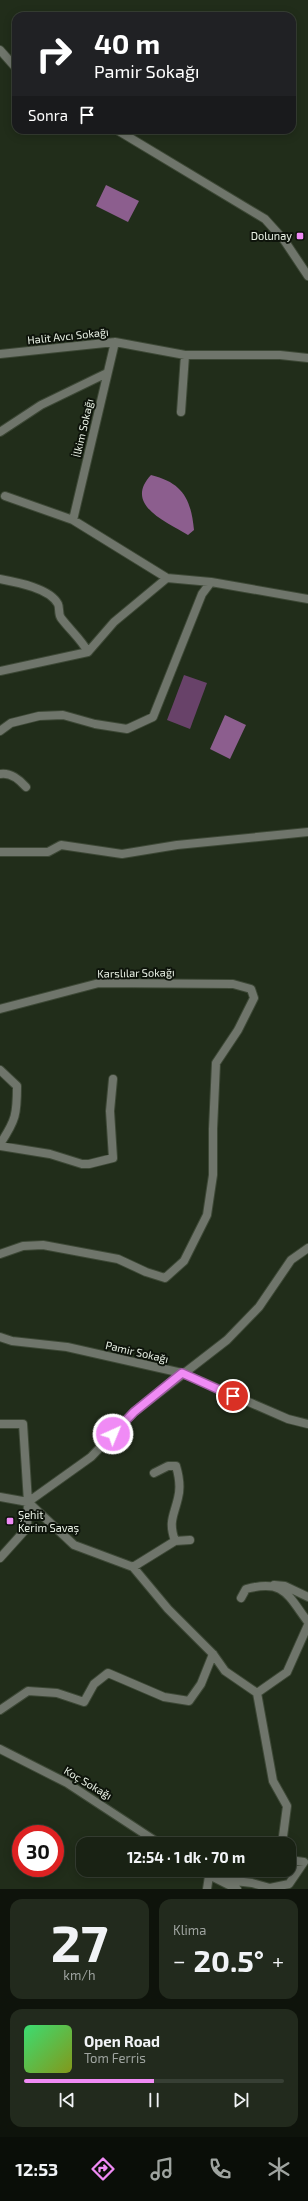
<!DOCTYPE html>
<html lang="tr">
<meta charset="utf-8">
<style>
body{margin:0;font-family:"Exo 2",sans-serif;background:#222a1d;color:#f1f3f6;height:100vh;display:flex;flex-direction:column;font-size:15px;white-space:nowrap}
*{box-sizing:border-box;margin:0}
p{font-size:13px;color:#9fa4a0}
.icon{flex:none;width:22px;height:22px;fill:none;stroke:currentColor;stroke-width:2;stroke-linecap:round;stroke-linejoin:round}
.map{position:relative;height:1889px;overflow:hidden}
.side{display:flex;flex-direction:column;gap:10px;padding:10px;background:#0e130b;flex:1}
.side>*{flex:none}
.banner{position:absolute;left:12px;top:12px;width:284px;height:122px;border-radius:12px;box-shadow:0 2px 10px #0003,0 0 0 1px #373f34;background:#202124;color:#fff;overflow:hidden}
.speed{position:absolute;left:12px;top:1825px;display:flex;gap:8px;font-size:20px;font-weight:700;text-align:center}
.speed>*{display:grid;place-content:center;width:52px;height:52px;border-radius:50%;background:#192214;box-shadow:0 2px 10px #0003,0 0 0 1px #373f34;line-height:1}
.speed .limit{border:6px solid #d22;background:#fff;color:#111}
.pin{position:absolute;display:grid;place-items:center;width:34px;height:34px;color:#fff;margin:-17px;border:2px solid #fff;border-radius:50%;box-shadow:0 1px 4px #0007}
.me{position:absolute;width:44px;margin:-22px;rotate:44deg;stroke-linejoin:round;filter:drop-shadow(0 0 3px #0008)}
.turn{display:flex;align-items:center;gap:14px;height:84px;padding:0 16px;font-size:18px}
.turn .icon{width:52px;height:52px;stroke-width:2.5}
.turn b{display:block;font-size:28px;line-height:34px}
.then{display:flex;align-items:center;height:38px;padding:0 16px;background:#0003;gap:8px;font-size:15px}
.big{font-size:30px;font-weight:700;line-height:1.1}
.side .card{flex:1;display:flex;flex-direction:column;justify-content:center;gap:6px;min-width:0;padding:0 14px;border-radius:12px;background:#222a1d}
.side .dial{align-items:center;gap:0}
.dial b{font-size:52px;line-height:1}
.song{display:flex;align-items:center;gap:12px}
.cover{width:48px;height:48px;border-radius:6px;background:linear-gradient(135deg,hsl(140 70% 55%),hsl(70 70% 35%))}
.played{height:4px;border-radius:2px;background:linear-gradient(90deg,#f08bf5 50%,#373f34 50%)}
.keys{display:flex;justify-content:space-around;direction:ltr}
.heat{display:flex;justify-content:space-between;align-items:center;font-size:22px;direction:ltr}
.side .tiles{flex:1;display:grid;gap:10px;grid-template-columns:1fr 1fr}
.card:last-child{grid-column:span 2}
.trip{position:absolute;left:76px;top:1837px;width:220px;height:40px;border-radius:12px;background:#192214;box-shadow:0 2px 10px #0003,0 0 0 1px #373f34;font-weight:700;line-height:40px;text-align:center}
.menu{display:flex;height:64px;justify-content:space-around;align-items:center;background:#0a0e08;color:#9fa4a0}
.menu .icon{width:28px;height:28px}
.menu .on{color:#f08bf5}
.menu b{font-size:18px;color:#f1f3f6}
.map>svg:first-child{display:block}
.green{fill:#684269}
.water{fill:#8c5e8e}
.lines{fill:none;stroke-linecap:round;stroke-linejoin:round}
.minor-casing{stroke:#3d4836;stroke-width:10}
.minor{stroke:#6f756b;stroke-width:8}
.route-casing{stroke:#9c5a9f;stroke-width:10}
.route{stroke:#f08bf5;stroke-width:7}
.poi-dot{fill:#f08bf5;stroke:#0e140b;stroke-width:1.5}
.labels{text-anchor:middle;stroke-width:4;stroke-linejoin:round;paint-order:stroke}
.poi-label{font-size:11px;fill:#e9f1e5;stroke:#0e140b;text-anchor:end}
.street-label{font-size:11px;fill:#e9f1e5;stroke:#0e140b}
</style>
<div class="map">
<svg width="308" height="1889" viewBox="0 0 308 1889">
<rect width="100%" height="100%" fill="#212d1a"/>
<!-- green -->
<path class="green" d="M184 675 207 683 190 729 167 720Z"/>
<!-- water -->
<path class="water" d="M106 185 139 201 128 222 96 206Z
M151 475C183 483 191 499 194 530L188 535C167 522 123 505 151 475Z
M225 715 246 725 230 759 210 749Z"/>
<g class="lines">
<!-- minor casing -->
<g class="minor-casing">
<path id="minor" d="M0 50 16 68
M117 130 265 219 284 240 308 276
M0 354 115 342 185 355H280L308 358
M181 412 185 355
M0 432 41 405 107 373
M5 496 73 520 167 578 211 582
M73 520 115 342
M0 579C16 582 50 588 58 604 60 608 58 614 61 618 70 630 81 639 88 652
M0 671 88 652 114 622 167 578
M0 731 11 723 39 716 63 715 95 724 127 729 153 717 202 594 211 582 308 599
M0 774C10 772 20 780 26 787
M0 852H48L61 845 122 854 177 845 308 832
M0 1009 99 983 233 984 251 989 254 998 238 1030 216 1063 213 1129V1175L207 1215 184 1261 165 1278 146 1272 118 1259 43 1245 23 1246 0 1254
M0 1070 17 1086C17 1114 16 1120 0 1144
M0 1146 50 1154 82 1164H89L113 1158 110 1111 113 1079
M0 1337 12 1341 67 1347 182 1373 288 1419 308 1424
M0 1424H23L28 1502 27 1528 0 1558
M154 1473 168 1466H176C179 1476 181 1487 178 1498 174 1516 168 1521 175 1541
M0 1497 28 1502 74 1545 133 1567 168 1609 213 1654 225 1671 257 1693 273 1781 287 1806 282 1844
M28 1502 91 1457 134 1412 227 1340 259 1307 291 1260 308 1248
M133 1567 175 1541 190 1540
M274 1585 285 1586 308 1597
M241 1598 246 1589C284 1579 287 1594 308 1622
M257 1693 287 1672 308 1625
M0 1710 28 1691 57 1693 84 1702 94 1684 108 1673 164 1697 189 1701 201 1684 213 1654
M0 1749 67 1783 160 1844
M199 1870 237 1889
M218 1879 252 1883 270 1888 289 1884 304 1862 289 1860
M207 1889 209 1876"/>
</g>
<!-- minor -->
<use href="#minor" class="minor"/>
</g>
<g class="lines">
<!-- route casing -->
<g class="route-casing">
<path id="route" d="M113 1434 134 1412 182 1373 233 1396"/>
</g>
<!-- route -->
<use href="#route" class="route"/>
</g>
<!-- markers -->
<g class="poi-dot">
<rect x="296" y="232" width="8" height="8" rx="2"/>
<rect x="6" y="1517" width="8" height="8" rx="2"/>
</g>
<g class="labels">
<!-- poi labels -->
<g class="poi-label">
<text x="292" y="240">Dolunay</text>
<text x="18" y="1519" text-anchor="start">Şehit<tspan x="18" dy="13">Kerim Savaş</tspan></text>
</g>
<!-- street labels -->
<g class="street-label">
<text transform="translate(68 336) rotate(-6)" y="4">Halit Avcı Sokağı</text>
<text transform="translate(83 428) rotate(-77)" y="4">İlkim Sokağı</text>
<text transform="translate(136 973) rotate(-1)" y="4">Karslılar Sokağı</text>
<text transform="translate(137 1352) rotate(13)" y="4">Pamir Sokağı</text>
<text transform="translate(88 1783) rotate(31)" y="4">Koç Sokağı</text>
</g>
</g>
</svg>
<div class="speed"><div class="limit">30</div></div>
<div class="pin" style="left:233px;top:1396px;background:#d93025"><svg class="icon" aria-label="arrive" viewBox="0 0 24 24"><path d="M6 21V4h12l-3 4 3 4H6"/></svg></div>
<svg class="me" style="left:113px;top:1434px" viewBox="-20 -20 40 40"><circle r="17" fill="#f08bf5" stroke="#fff" stroke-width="3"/><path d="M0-11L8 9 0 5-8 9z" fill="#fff"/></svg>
<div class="trip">12:54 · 1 dk · 70 m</div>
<div class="banner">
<div class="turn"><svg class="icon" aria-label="right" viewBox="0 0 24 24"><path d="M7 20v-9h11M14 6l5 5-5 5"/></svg><div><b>40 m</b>Pamir Sokağı</div></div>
<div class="then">Sonra<svg class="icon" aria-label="arrive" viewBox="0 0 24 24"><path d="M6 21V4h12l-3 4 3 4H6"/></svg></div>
</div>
</div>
<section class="side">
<div class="tiles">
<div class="card dial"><b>27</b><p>km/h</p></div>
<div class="card"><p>Klima</p>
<div class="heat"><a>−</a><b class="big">20.5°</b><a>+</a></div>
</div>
<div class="card">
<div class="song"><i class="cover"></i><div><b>Open Road</b><p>Tom Ferris</p></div></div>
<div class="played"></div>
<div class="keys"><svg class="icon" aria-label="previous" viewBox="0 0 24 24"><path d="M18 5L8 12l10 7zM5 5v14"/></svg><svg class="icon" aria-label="pause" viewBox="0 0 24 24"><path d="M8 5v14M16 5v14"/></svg><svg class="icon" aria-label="next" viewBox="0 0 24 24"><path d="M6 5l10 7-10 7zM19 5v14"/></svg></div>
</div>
</div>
</section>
<nav class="menu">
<b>12:53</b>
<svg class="icon on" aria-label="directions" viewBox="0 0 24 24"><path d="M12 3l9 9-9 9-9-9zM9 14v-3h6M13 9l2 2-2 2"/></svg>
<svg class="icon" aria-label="music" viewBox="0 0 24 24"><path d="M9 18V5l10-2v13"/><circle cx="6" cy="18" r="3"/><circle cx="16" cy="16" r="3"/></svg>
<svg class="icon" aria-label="phone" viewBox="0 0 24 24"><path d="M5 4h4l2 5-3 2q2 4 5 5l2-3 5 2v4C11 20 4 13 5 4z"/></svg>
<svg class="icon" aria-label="climate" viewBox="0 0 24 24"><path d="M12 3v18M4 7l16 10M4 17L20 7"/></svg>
</nav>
